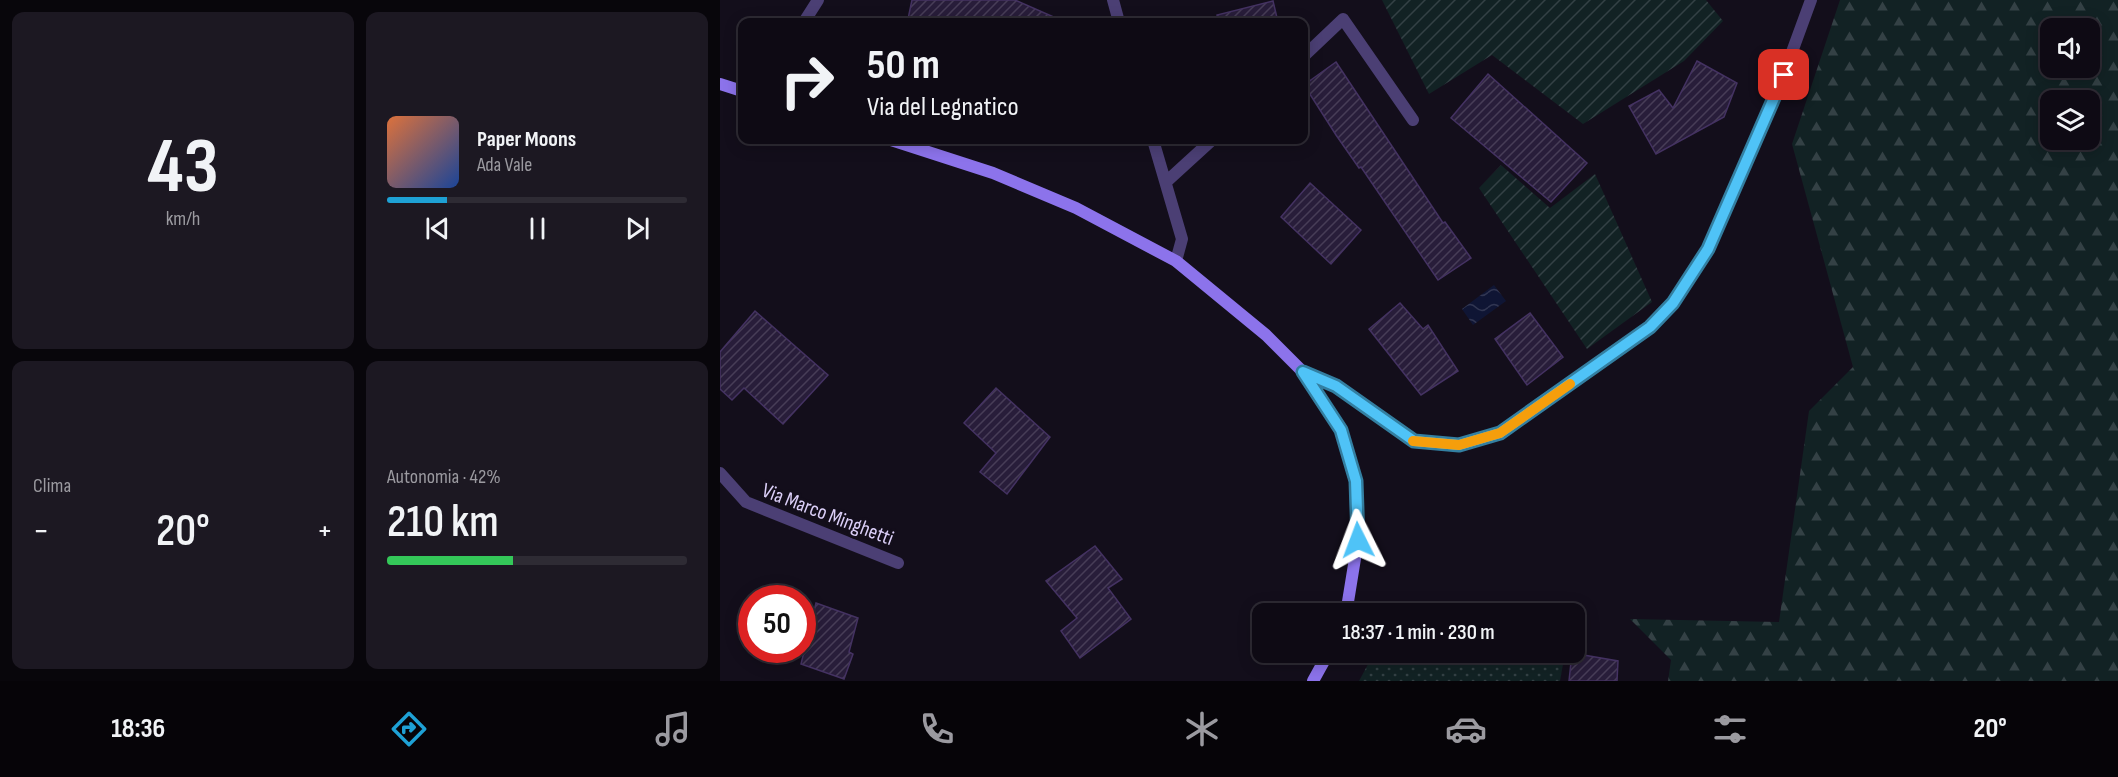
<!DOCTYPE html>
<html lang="it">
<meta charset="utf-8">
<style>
body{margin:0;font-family:"Sofia Sans Condensed",sans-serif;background:#1c1822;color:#f1f3f6;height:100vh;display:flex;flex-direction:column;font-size:22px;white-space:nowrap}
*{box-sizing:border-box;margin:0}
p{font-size:20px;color:#9b9aa0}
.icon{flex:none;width:33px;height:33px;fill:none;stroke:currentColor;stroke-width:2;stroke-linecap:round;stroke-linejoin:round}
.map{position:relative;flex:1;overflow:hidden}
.sheet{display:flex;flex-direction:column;gap:12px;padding:12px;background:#08060b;width:720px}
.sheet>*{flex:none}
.top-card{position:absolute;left:18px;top:18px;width:570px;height:126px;border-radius:12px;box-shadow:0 3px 15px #0003,0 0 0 2px #2e2b34;background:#0e0a14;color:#f1f3f6;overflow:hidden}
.fabs{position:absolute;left:1320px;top:18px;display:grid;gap:12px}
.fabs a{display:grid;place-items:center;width:60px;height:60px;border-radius:12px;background:#0e0a14;box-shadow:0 3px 15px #0003,0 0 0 2px #2e2b34;font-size:30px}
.speed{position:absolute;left:18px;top:585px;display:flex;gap:12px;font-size:30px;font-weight:700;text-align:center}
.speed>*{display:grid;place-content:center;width:78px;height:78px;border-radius:50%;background:#0e0a14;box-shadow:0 3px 15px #0003,0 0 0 2px #2e2b34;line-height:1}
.speed .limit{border:9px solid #d22;background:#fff;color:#111}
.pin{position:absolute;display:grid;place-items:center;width:51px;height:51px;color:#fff;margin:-26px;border-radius:12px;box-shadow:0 3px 9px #0006}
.me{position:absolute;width:66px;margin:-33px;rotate:357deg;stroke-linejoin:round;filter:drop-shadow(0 0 4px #0008)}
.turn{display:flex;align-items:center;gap:21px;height:126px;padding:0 30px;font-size:27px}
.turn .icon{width:78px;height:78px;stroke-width:2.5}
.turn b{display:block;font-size:42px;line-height:51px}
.big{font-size:45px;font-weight:600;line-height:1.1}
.sheet .widget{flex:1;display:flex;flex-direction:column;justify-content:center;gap:9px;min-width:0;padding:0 21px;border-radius:12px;background:#1c1822}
.sheet .dial{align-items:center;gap:0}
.dial b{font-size:78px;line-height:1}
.song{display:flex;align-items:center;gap:18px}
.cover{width:72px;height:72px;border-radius:9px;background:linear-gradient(135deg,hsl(20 70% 55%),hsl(220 70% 35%))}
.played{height:6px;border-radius:3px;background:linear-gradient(90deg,#1ea1d5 20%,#2e2b34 20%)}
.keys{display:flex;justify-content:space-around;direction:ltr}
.heat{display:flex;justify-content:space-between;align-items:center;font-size:33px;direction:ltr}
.charge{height:9px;border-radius:4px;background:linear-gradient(90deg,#34c759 42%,#2e2b34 0)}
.sheet .tiles{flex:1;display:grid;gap:12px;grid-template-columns:repeat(2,1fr)}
.trip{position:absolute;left:532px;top:603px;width:333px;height:60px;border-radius:12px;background:#0e0a14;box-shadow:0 3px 15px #0003,0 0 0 2px #2e2b34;font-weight:600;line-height:60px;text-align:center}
.tabs{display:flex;height:96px;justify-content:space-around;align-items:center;background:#060408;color:#9b9aa0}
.tabs .icon{width:42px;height:42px}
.tabs .selected{color:#1ea1d5}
.tabs b{font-size:27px;color:#f1f3f6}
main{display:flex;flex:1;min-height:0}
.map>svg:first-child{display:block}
.grass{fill:url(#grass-dots)}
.forest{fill:url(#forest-firs);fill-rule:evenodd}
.garden{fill:url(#garden-furrows)}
.water{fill:url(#water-waves)}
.building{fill:url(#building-hatch);stroke:#443262;stroke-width:1.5}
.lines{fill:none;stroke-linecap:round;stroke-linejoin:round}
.minor{stroke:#4b3f74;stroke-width:12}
.secondary{stroke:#8c73eb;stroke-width:12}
.route-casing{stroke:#337fa1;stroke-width:15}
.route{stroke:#4fc3f7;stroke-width:10}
.slow{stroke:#f59e0b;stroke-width:10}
.labels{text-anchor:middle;stroke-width:6;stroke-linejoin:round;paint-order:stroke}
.street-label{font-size:21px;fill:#dbcff8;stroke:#130e1b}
</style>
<main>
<section class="sheet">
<div class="tiles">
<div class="widget dial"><b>43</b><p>km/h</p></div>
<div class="widget">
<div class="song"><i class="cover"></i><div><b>Paper Moons</b><p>Ada Vale</p></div></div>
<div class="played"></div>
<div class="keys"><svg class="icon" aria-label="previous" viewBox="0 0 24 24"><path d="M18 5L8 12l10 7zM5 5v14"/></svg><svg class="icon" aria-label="pause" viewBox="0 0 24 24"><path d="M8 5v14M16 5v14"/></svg><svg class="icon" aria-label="next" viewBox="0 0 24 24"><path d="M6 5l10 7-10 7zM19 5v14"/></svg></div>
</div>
<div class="widget"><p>Clima</p>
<div class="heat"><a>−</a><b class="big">20°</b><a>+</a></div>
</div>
<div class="widget"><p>Autonomia · 42%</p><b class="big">210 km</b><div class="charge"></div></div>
</div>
</section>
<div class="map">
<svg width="1398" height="681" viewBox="0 0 1398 681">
<defs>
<pattern id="grass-dots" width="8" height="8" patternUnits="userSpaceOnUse" patternTransform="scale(1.5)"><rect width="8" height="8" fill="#122224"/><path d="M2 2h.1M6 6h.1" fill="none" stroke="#344145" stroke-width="1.8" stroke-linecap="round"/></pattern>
<pattern id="forest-firs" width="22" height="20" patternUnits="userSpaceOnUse" patternTransform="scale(1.5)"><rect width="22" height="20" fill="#122224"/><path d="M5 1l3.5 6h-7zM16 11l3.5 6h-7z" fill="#344145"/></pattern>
<pattern id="garden-furrows" width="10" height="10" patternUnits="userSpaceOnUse" patternTransform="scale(1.5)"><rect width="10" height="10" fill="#122224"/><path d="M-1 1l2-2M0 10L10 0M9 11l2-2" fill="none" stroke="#344145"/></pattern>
<pattern id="water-waves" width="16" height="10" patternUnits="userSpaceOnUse" patternTransform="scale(1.5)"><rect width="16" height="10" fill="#0f1534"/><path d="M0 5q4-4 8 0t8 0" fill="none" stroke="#313652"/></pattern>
<pattern id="building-hatch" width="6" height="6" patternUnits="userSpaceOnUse" patternTransform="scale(1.5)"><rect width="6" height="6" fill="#281d3a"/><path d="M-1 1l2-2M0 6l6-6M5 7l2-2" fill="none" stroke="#473d57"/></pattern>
</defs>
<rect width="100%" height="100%" fill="#130e1b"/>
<!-- grass -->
<path class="grass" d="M681 602 855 604 853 613H675Z
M654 653V652L845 653 840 681H639Z"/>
<!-- forest -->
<path class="forest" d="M1120 0H1398V681H948L951 660 910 619 1059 622 1089 411 1133 367 1072 144ZM1330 28H1370V68H1330ZM1330 100H1370V140H1330Z"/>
<!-- garden -->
<path class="garden" d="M662 0H986L1003 21 964 61 863 124 772 55 709 94Z
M781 165 830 208 875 174 932 302 867 349 759 188Z"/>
<!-- water -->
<path class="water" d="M774 285 786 301 753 325 742 309Z"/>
<!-- building -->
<path class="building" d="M192 0H295L345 22H205L188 19Z
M553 1 558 22H498L497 15Z
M977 61 1017 83 1004 117 936 154 909 106 939 90 953 108Z
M616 62 723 223 725 222 751 258 718 280 641 167 639 168 616 135 584 85Z
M768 74 867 163 831 202 731 118Z
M590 183 641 230 611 264 561 217Z
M680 303 703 329 708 325 738 371 701 395 649 329Z
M35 311 108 375 63 424 24 388 12 400 0 389V352Z
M810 313 843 357 807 385 775 339Z
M276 388 330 437 287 494 260 472 276 453 244 423Z
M375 546 402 579 388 588 411 619 360 658 341 631 357 618 326 581Z
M96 603 138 618 129 652 133 654 124 679 81 664Z
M852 653 898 661 897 681H849Z"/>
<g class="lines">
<!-- minor -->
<path class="minor" d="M393 0 399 22
M84 22 98 0
M584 56 623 19 693 120
M433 140 462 239 456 261
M446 182 492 140
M583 372 616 385 694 441 739 445 780 433 930 327 953 303 988 249 1057 93 1091 0
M0 473 26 502 178 563"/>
<!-- secondary -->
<path class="secondary" d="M0 84 22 91
M171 140 273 173 356 208 456 261 546 335 583 372 621 430 635 481 638 540 626 614
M593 681 609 652"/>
</g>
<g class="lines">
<!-- route casing -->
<g class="route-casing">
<path id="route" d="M638 540 636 481 621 430 583 372 616 386 694 441 739 445 780 433 930 327 953 303 988 249 1064 75"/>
</g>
<!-- route -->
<use href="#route" class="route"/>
<!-- slow -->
<path class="slow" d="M693 441 739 445 780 433 850 384"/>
</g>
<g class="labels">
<!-- street labels -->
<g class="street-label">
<text transform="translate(108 514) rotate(21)" y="7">Via Marco Minghetti</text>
</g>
</g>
</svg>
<div class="fabs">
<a><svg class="icon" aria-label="sound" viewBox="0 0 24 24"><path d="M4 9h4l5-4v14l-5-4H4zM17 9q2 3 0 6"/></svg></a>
<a><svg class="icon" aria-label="layers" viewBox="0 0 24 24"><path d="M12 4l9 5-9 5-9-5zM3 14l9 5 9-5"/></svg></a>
</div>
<div class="speed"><div class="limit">50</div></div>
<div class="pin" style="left:1064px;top:75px;background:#d93025"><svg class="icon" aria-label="arrive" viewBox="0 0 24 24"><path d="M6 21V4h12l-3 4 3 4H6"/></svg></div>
<svg class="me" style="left:638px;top:540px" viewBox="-20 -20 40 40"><path d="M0-17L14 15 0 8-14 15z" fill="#4fc3f7" stroke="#fff" stroke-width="4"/></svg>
<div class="trip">18:37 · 1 min · 230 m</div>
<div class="top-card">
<div class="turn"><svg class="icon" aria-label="right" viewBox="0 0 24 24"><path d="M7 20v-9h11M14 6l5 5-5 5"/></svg><div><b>50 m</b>Via del Legnatico</div></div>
</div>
</div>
</main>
<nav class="tabs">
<b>18:36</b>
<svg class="icon selected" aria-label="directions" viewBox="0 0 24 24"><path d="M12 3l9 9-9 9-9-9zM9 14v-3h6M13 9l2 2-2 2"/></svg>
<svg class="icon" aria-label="music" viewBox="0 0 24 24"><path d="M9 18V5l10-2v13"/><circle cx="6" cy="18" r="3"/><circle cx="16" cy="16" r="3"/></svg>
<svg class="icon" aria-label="phone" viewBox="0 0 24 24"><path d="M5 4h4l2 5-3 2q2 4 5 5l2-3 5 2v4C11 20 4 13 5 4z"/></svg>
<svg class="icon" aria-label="climate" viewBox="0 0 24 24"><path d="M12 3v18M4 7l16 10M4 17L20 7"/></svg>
<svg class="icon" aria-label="car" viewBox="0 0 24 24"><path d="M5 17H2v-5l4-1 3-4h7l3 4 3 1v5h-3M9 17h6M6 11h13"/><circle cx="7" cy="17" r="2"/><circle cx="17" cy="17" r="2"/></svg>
<svg class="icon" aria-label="filters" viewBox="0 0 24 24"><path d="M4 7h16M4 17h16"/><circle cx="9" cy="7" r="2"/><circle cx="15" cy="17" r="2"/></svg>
<b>20°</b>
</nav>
